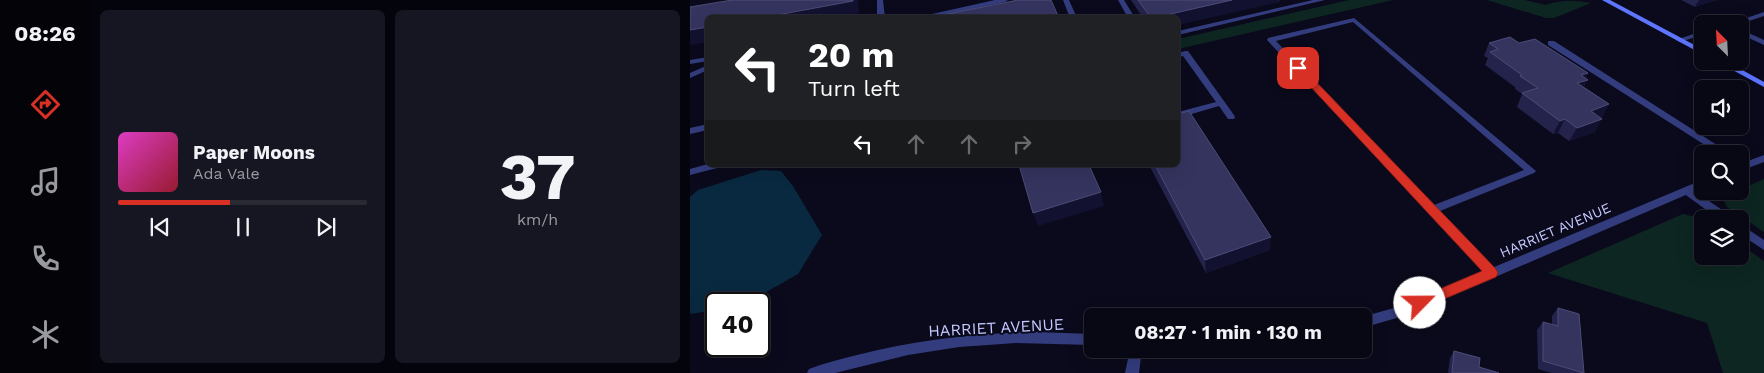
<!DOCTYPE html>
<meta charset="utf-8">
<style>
body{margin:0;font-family:"Work Sans",sans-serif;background:#161622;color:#f1f3f6;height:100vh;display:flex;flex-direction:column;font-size:19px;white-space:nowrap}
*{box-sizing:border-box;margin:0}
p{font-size:16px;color:#989aa0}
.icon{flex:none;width:28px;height:28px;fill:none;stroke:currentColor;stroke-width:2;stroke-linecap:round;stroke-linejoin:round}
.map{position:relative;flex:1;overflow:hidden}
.sheet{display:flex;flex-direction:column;gap:10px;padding:10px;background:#04040c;width:600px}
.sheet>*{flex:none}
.top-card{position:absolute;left:15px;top:15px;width:475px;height:152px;border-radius:8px;box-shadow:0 5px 20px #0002,0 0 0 1px #292934;background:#202124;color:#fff;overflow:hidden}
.needle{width:32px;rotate:336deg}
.buttons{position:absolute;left:1004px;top:15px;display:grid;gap:10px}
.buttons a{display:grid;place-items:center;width:55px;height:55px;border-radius:8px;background:#080815;box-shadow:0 5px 20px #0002,0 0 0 1px #292934;font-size:25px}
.speed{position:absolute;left:15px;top:292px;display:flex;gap:10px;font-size:25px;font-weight:700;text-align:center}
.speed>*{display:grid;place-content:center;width:65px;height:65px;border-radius:50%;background:#080815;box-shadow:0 5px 20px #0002,0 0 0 1px #292934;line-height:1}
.speed .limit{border:2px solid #111;border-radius:8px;background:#fff;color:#111}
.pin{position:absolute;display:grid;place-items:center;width:42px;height:42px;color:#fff;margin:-21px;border-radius:10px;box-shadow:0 2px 8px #0006}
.me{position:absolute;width:55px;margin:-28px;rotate:67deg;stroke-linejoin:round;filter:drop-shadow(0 0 4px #0008)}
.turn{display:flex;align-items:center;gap:18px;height:105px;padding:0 20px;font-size:22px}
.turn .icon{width:65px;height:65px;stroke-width:2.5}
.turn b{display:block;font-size:35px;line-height:42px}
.lanes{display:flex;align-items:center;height:48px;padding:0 20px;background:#0003;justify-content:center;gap:25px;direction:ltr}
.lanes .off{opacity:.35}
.sheet .card{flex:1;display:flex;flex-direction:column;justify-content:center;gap:8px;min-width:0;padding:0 18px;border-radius:8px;background:#161622}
.sheet .dial{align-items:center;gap:0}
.dial b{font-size:65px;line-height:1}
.song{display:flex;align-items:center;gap:15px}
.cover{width:60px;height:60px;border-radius:8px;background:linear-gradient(135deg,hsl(310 70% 55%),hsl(350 70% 35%))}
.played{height:5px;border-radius:2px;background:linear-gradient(90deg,#d93025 45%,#292934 45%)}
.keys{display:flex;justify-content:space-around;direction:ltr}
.sheet .tiles{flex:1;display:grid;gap:10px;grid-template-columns:repeat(2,1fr)}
.trip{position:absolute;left:394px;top:308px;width:288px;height:50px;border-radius:8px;background:#080815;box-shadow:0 5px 20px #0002,0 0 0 1px #292934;font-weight:700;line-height:50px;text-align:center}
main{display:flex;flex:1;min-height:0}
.menu{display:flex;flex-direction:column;width:90px;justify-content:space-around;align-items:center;background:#030308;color:#989aa0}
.menu .icon{width:35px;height:35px}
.menu .current{color:#d93025}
.menu b{font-size:22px;color:#f1f3f6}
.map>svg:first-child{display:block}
.green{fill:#0d2621}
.water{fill:#092941}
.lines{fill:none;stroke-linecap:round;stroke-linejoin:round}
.service{fill:#333d7e;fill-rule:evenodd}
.minor{fill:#333d7e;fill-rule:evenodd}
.tertiary{fill:#333d7e;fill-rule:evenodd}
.secondary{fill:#5d75ff;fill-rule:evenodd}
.wall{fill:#23234c}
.shaded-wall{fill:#121130}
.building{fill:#35345f;stroke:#4c4c78}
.route{fill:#d93025;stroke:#8d1f18}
.labels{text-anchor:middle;stroke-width:4;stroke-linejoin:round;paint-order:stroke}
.street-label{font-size:14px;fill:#c6c9ff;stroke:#0a0a1c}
.near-street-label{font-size:16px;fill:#c6c9ff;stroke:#0a0a1c}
</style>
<main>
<nav class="menu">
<b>08:26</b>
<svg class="icon current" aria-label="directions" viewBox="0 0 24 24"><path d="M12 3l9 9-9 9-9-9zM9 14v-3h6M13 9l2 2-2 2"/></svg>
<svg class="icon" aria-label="music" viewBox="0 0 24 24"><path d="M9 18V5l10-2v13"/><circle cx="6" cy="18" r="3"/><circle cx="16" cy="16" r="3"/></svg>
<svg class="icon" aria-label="phone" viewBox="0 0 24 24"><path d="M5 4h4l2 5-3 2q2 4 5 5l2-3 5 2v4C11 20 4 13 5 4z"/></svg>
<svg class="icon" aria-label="climate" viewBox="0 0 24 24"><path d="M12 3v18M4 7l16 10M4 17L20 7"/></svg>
</nav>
<section class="sheet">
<div class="tiles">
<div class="card">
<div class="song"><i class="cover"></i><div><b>Paper Moons</b><p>Ada Vale</p></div></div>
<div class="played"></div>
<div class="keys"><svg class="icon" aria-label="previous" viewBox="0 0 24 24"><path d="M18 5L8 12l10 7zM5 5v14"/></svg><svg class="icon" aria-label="pause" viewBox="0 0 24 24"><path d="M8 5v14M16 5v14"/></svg><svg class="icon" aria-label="next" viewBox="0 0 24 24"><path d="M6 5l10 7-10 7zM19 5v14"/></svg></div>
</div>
<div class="card dial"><b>37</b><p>km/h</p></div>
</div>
</section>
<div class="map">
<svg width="1074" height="373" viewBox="0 0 1074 373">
<rect width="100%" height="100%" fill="#0a0a1c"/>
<!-- green -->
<path class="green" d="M659 0H703L488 49V39Z
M797 0H835L856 5C868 0 888 0 901 3L864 18H856Z
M1074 179V232L1037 207 1034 201 1035 196Z
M993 214 1016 219H1012V256H1050V244L1074 261V373H1033L1017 323 858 273Z"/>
<!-- water -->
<path class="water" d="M71 170 91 171 103 186 132 235 108 274 73 294 47 304H26V310L0 314V197L8 190Z"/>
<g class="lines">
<!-- service -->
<path class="service" d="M187 0H193L195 18H187Z
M305 0H318L315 2 240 18H224Z
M373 0H379L387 18H380Z
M428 0H434L445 18H438Z
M623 0H635L488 35V31Z
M1074 12V16L1050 24H1039Z
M664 18 846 171 844 173 750 211 806 270 808 273 806 276 802 278 798 276 577 40 578 38ZM663 22 834 170 744 205 586 41Z
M1050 29 1074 40V45L1050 34Z
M1012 31V35L990 42 986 40Z
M858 41H864L1041 154H1029L858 45Z
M495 51H498L544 115 545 117 544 119H538L529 106 488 118V112L526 102 493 56 488 57V53Z
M18 57V61L0 64V60Z
M18 65V70L0 78V73Z
M18 124V130L0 134V128Z
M18 164 33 165 31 167 0 175V169Z"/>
<!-- minor -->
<path class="minor" d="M997 186 1041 216 1042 219H1029L993 193 992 190Z
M1050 224 1074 240V250L1050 234Z
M440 349H452L449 373H435Z"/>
<!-- tertiary -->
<path class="tertiary" d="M1074 155V162L1050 171V164Z
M1012 180V188L717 315 672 328V317L711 306Z
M346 332 402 334V345L326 343 269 347 218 355 145 373H117L119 369C135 363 151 359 167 355 226 340 285 333 346 332Z"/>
<!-- secondary -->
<path class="secondary" d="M912 0H920L1012 49V54Z
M1026 61H1036L1074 82V87Z"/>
</g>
<!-- wall -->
<path class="wall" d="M441 0H590V2L488 18H453Z
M991 0H1027L1005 7Z
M799 43H829L898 73 895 78 894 87 919 104 911 118 905 132 879 141 868 133 863 134 827 107 832 94 825 89V87L795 65 798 58 794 56Z
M459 165H488L580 250 516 273Z
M868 308 893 373H862L848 369 847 330 853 322 862 325V316Z
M764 351 789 367 809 373H758L760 358Z"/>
<!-- shaded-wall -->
<path class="shaded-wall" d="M163 0H168L169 13 146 18H71Z
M542 0H590V2L488 25V18H463Z
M1009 0H1027L1005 7Z
M18 27V42L0 45V30Z
M898 73 894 81 898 80 891 93 881 96 891 75Z
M919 104 912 118 893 124 901 111Z
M875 119 868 133 863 134 870 121Z
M912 119 905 132 879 141 887 128Z
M411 192 414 206 348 226 343 213Z
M581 237 580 250 516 273 515 260Z"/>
<!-- building -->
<path class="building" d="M42 0H163V1L71 18H18V27L0 30V7Z
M328 0H361L369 18H238Z
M448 0H542L463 18H461Z
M820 37 829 43 845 39 898 73 891 75 898 80 887 83 919 104 901 111 912 119 887 128 875 119 870 121 832 93 848 88 830 76 832 75 800 52 808 49 799 43Z
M499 111 581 237 515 260 465 165H488V114Z
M329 165H399L411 192 343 213Z
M868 308 889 314 894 373 853 361V322L868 326Z
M764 351 790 358 789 367 809 373H762Z"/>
<!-- route -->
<path class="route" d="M608 65 611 66 806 269 808 273 806 277 735 307 730 309 726 307 724 303 726 299 792 271 605 70V66Z"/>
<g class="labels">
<!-- street labels -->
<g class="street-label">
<text transform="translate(865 230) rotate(-23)" y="5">HARRIET AVENUE</text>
</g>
<!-- near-street labels -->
<g class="near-street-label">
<text transform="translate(306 327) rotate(-3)" y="6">HARRIET AVENUE</text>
</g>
</g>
</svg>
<div class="buttons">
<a><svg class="needle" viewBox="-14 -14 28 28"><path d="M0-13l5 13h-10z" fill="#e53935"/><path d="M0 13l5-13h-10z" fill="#989aa0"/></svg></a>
<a><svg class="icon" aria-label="sound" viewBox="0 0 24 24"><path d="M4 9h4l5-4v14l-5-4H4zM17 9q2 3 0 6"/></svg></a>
<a><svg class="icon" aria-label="search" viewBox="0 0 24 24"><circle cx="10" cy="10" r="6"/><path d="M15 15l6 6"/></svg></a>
<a><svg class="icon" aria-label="layers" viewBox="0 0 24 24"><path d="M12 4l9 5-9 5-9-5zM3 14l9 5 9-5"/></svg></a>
</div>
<div class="speed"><div class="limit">40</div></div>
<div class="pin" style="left:608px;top:68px;background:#d93025"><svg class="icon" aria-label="arrive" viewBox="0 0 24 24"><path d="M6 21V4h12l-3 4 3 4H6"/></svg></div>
<svg class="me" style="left:730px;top:303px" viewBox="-20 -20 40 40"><circle r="19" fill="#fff"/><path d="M0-13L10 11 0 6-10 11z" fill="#d93025"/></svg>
<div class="trip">08:27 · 1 min · 130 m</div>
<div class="top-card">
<div class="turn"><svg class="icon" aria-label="left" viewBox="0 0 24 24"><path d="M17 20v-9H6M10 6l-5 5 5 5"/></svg><div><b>20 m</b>Turn left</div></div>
<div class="lanes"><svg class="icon" aria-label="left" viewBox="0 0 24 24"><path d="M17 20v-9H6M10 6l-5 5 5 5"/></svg><svg class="icon off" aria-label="ahead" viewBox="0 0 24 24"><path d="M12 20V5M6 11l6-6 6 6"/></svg><svg class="icon off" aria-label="ahead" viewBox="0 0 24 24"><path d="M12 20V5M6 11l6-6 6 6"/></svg><svg class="icon off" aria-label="right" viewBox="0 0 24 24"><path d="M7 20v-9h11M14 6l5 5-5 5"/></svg></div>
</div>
</div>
</main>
